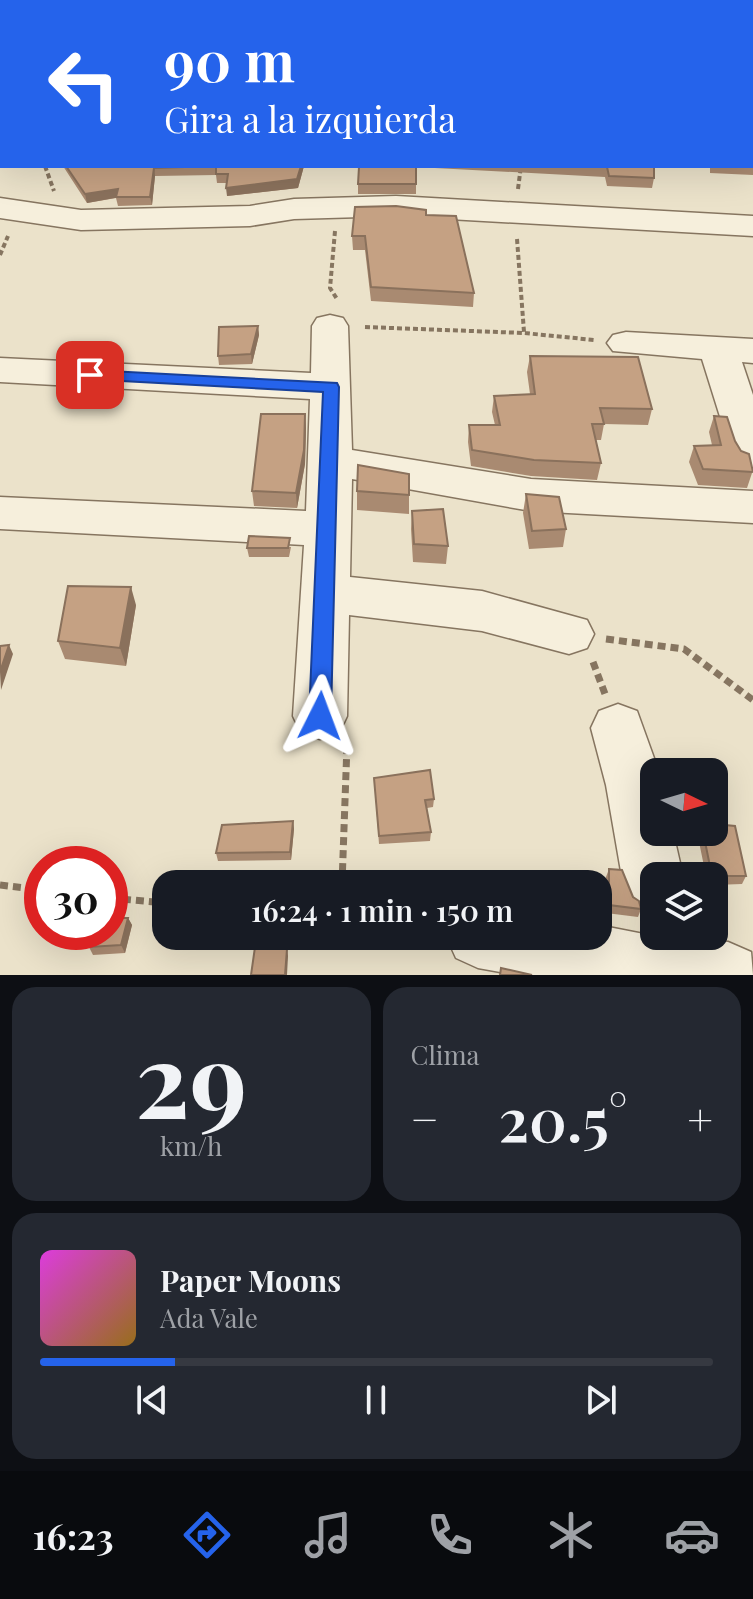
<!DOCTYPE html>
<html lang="es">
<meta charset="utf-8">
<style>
body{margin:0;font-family:"Playfair Display",serif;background:#242831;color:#f1f3f6;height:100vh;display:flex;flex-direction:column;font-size:30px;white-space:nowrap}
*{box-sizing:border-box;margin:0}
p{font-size:26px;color:#9ea1a6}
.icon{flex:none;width:44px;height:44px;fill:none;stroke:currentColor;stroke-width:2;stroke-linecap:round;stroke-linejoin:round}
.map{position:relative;height:975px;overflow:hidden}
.side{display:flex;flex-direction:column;gap:12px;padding:12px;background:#0d0f14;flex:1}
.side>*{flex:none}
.guide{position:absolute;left:0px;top:0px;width:754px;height:168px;box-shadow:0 8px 32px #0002;background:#2563eb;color:#fff;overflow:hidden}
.needle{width:52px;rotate:95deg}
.controls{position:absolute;left:640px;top:758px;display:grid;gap:16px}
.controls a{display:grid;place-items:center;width:88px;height:88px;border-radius:16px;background:#171b24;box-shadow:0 8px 32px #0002;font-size:40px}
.speed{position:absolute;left:24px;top:846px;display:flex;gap:16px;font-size:40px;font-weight:700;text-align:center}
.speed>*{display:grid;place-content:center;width:104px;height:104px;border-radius:50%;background:#171b24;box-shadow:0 8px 32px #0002;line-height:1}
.speed .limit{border:12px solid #d22;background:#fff;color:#111}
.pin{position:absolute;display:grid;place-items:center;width:68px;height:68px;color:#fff;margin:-34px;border-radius:16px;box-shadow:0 4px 12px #0006}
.me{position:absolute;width:88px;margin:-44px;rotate:3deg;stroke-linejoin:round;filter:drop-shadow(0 0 6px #0008)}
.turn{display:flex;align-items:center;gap:28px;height:168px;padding:0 32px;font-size:36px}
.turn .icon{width:104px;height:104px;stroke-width:2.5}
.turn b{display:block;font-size:56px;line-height:68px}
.big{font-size:60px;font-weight:600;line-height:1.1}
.side .widget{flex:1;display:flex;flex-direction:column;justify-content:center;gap:12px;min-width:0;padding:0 28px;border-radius:24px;background:#242831}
.side .dial{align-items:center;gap:0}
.dial b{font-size:104px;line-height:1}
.song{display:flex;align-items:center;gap:24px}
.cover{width:96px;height:96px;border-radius:12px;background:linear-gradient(135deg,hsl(300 70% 55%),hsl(40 70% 35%))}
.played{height:8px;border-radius:4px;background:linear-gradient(90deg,#2563eb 20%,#363941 20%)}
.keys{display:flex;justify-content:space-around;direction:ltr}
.heat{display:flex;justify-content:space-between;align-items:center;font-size:44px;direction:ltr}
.side .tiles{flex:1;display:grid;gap:12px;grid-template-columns:1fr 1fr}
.widget:last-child{grid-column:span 2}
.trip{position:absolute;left:152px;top:870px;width:460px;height:80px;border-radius:24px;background:#171b24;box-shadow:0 8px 32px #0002;font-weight:600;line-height:80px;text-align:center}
.menu{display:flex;height:128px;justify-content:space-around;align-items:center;background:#090b0e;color:#9ea1a6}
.menu .icon{width:56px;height:56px}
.menu .on{color:#2563eb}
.menu b{font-size:36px;color:#f1f3f6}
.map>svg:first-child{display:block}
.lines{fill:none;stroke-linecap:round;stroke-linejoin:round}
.minor-casing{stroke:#867560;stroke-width:3}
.path-far2{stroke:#867560;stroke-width:3;stroke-dasharray:4 2;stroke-linecap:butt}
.path-far1{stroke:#867560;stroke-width:4;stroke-dasharray:5 3;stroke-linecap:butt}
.path{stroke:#867560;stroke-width:7;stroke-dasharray:8 5;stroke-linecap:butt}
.minor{fill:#f6efdc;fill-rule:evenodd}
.wall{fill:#a98a71}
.shaded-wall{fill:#8a715c}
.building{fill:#c5a183;stroke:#8a715c;stroke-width:2}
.route{fill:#2563eb;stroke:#184099;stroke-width:2}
</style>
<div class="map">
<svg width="753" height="975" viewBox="0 0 753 975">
<rect width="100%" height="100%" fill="#ebe2ca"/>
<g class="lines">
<!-- minor casing -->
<g class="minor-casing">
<path id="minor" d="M52 0H74L75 2H53Z
M106 0H153L154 2H107Z
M671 0H730L731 2H672Z
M743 0H753V11L752 2H742Z
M752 48 753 49V65L752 64Z
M0 97H2L0 114Z
M396 196 753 216V236L396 216 294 219 250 226 81 230 0 218V198L81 210 250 206 294 199Z
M330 315 343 318 348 326 352 450 531 479 753 491V523L531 511 352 479 350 577 482 591 587 620 594 634 587 648 569 654 482 631 349 615 347 716 339 733 320 739 301 733 293 716 304 545 0 529V497L306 511 310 399 0 382V358L311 373 312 326 317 318Z
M626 332 753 339V363L742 362 753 395V470L738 465 732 455 702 359 613 351 607 343 613 335Z
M618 704 637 711 659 772H654V832H673L683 876H654V913L632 904 623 883 606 785 591 728 599 711Z
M598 925 654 936 728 942 751 952 753 975H517L478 968 456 958 446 936H598Z"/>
</g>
<!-- path-far2 -->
<path class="path-far2" d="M313 0 324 2
M305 2 309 0"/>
<!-- path-far1 -->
<path class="path-far1" d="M45 166 54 191
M518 189 521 166
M335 231 330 288 337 299
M517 239 524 332
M0 255 8 236
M365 327 524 333 594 340"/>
<!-- path -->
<path class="path" d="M606 639 684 649 753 700
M593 662 605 694
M342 884 347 745
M0 885 42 890
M110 898 166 903"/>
<!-- minor -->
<use href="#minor" class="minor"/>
</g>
<!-- wall -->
<path class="wall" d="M753 132V175L710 173V166H752Z
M63 166H304L298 188 227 196V183H217L216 175 155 176 152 205 118 206 116 198 87 203Z
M387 166H654V178L652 188 607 186 605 177 416 167V194H358V184Z
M426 215 474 293 473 307 371 301 365 250H353L352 236Z
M258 326 259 335 252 364 219 365 218 356Z
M530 356 652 409 648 425 604 424 601 440H596L601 463 597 480 531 476 471 466 468 442 469 425H495L492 412 494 396 530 394 527 372Z
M305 414 306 428 305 464 297 508 254 506 252 491Z
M714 416 735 441 753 470 747 488 698 485 689 462 694 446 712 445 709 432Z
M357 491 409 495V514L357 510Z
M526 494 566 529 563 547 529 549 523 513Z
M412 511 448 546 446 564 413 562 411 529Z
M291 547 289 557H249L247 548Z
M136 605 126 666 65 659 58 641Z
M374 778 434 799 433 807 427 808 431 832 430 841 379 844Z
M293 821 294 829 291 860 218 861 216 853Z
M697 832H714L746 876 742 884 714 885V876H706Z
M609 869 641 909 638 917 606 913V877Z
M128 918 132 925 125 953 93 955 89 947Z"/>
<!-- shaded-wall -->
<path class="shaded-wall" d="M301 166H304L298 188 227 196 226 188Z
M154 168 155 176 152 205 150 197Z
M118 189 120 197 87 203 85 194Z
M258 326 259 335 252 364 251 354Z
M305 414 306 428 305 464 297 508 296 493Z
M131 587 136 605 126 666 120 648Z
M9 645 13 654 1 690 0 672Z
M293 821 294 829 291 860 290 852Z
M128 918 132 925 125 953 121 945Z
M287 949 288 956 287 975H285Z"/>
<!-- building -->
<path class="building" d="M752 123 753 132V166H752Z
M66 166H301L297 179 226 188 228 174H216V166L154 168 150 197H116L118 189 85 194Z
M387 166H416V184H358L359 167Z
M580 166H654V178L609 176 607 167Z
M396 206 426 210V215L456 216 474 293 371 287 365 236H352L355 207Z
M258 326 251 354 218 356 219 327Z
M530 356 638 357 652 409 600 408 604 424H592L601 463 534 460 472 450 469 425H500L494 396 535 394Z
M261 414H305L304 450 296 493 252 491Z
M714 416 727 417 735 441 741 451 749 454 753 472 703 469 694 446 721 445Z
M358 465 409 474V495L357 491Z
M526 494 559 497 566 529 532 531Z
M443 509 448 546 414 544 412 511Z
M249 536 290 538 288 548H247Z
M68 586 131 587 120 648 58 641Z
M9 645 0 672V646Z
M430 770 434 799 425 800 431 832 379 836 374 778Z
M293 821 290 852 216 853 222 825Z
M714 824 735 826 746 876H712L703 832H714Z
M609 869 622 870 633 897 639 901 641 909 609 905Z
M110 918H128L121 945 89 947 91 932H110Z
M255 947 287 949 285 975H251Z
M501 968 532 975H500Z"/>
<!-- route -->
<path class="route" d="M90 370 337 383 339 387 331 716 328 723 320 726 312 723 309 716 323 392 85 379V371Z"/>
</svg>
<div class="controls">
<a><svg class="needle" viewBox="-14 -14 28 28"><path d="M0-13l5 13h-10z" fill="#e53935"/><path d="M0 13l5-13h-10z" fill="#9ea1a6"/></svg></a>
<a><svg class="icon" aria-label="layers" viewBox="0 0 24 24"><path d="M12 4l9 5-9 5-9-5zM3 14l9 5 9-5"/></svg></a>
</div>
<div class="speed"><div class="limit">30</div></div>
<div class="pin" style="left:90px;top:375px;background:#d93025"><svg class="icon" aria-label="arrive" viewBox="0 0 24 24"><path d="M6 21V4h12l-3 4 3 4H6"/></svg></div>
<svg class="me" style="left:320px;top:716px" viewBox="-20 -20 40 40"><path d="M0-17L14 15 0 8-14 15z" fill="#2563eb" stroke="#fff" stroke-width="4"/></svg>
<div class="trip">16:24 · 1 min · 150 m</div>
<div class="guide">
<div class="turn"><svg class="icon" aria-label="left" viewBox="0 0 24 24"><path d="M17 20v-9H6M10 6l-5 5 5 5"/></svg><div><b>90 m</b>Gira a la izquierda</div></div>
</div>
</div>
<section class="side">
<div class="tiles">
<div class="widget dial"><b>29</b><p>km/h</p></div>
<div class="widget"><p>Clima</p>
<div class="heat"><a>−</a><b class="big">20.5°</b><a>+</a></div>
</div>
<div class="widget">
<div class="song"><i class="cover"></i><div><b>Paper Moons</b><p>Ada Vale</p></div></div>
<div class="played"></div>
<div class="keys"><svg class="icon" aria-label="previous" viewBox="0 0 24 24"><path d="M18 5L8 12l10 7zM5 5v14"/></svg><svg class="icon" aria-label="pause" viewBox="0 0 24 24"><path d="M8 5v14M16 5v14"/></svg><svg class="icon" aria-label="next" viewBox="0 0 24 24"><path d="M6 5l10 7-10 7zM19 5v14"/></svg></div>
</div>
</div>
</section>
<nav class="menu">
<b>16:23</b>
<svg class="icon on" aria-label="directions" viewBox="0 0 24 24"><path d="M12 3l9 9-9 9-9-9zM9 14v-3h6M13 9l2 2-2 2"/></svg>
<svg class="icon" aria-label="music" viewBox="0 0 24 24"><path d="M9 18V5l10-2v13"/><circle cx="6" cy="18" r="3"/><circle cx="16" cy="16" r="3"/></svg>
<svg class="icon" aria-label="phone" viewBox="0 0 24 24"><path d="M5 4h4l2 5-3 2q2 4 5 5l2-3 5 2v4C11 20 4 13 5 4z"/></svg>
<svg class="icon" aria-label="climate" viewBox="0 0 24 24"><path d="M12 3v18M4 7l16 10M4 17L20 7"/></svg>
<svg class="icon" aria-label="car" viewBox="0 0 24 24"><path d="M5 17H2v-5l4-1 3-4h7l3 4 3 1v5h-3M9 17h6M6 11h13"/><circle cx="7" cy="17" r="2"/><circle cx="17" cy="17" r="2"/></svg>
</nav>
